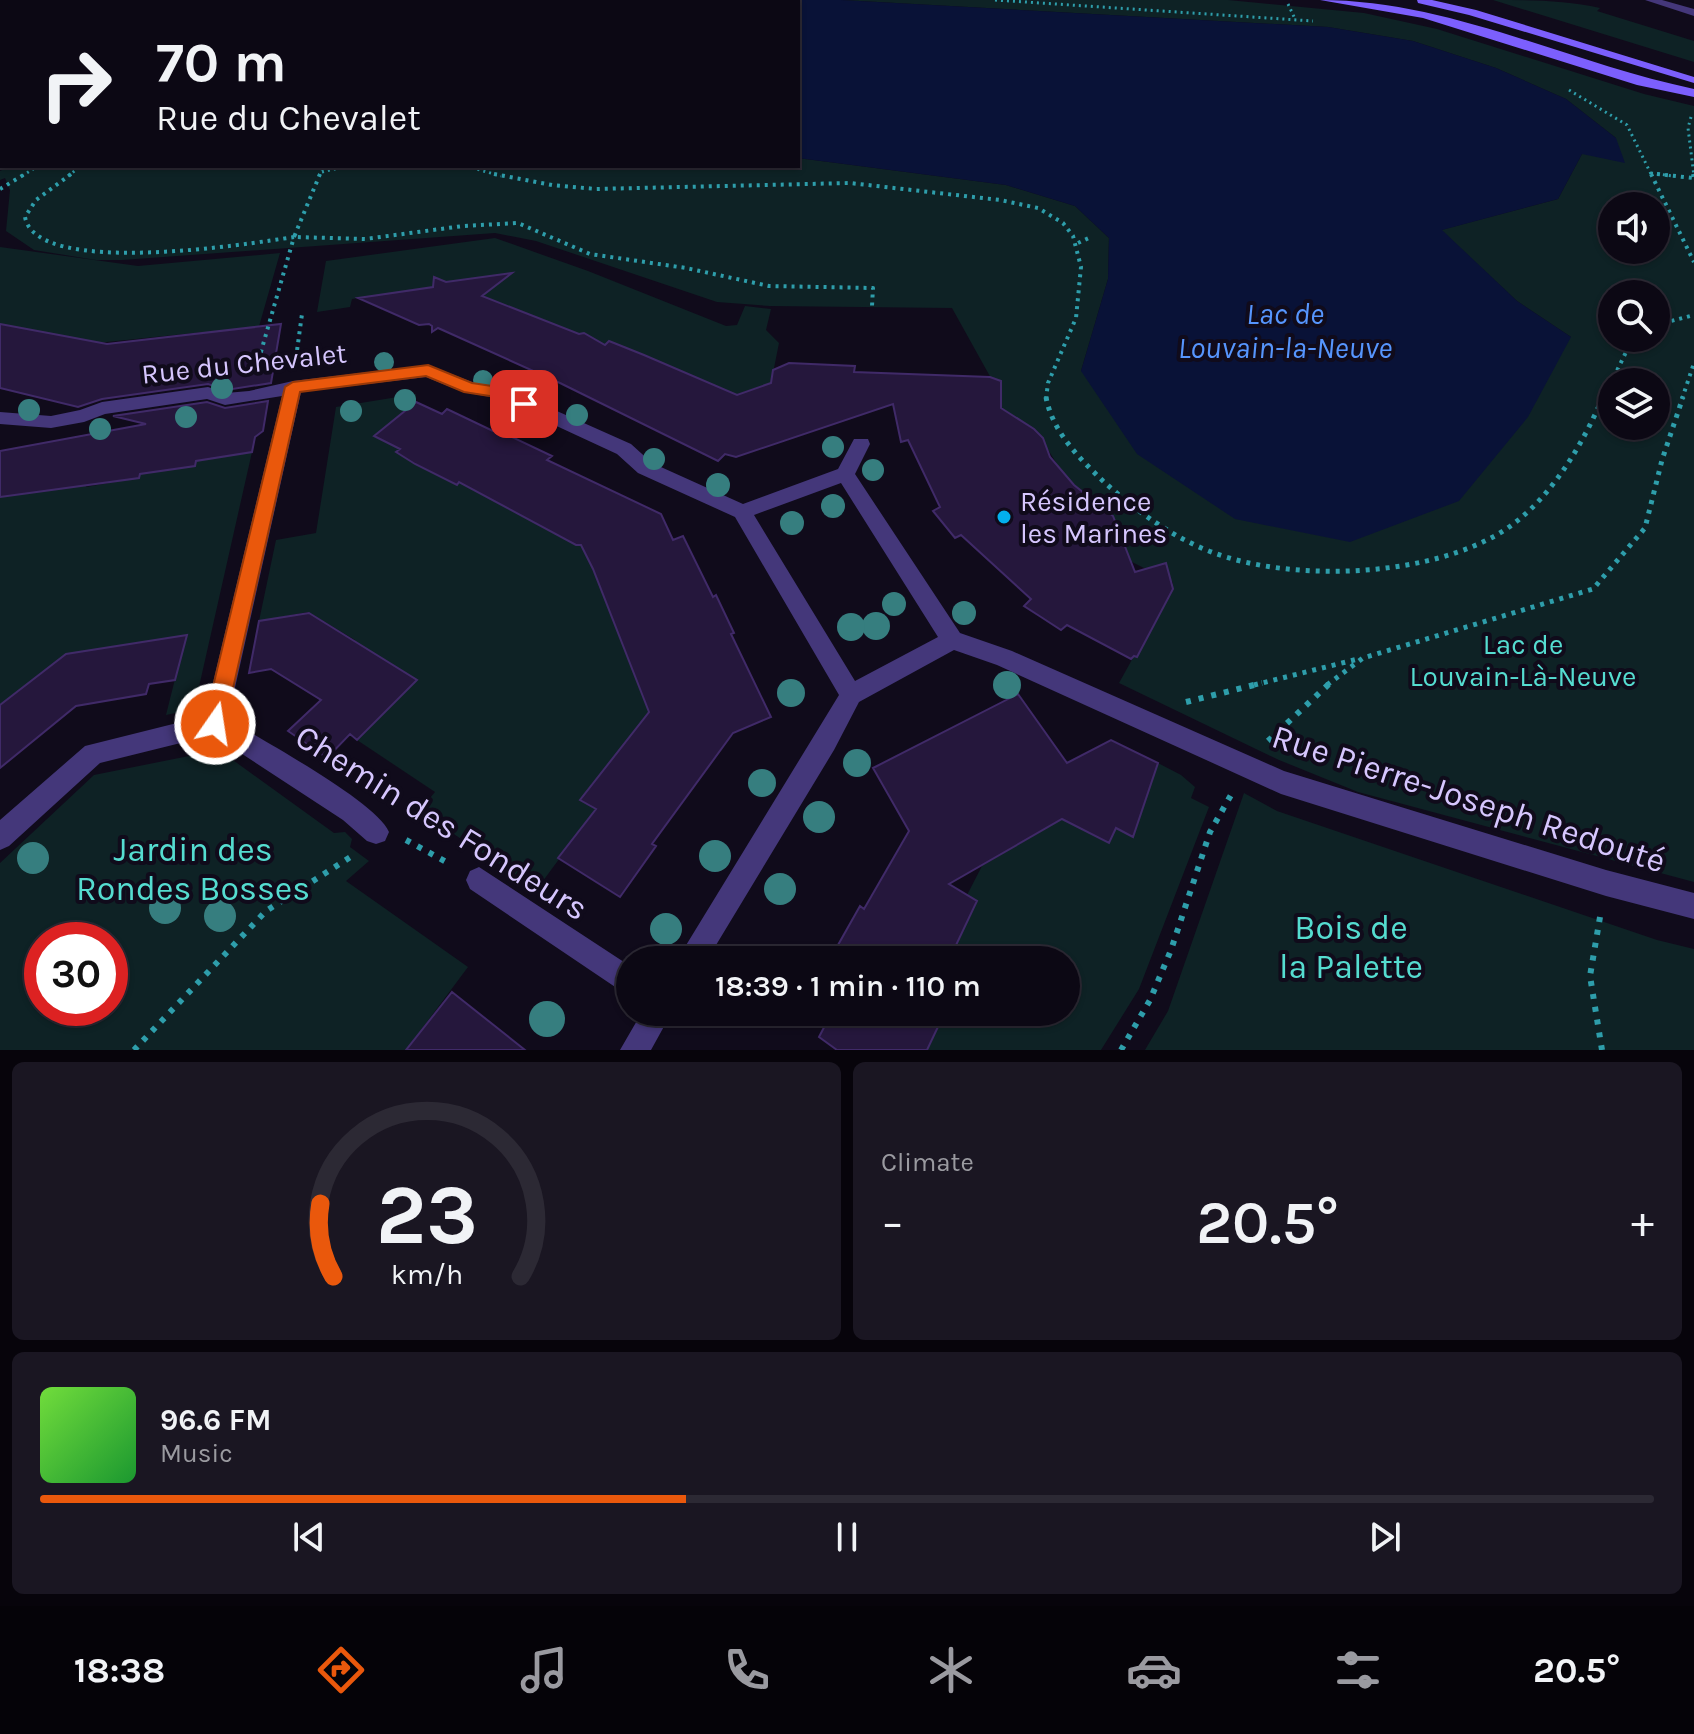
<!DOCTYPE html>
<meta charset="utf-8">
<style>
body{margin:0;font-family:Karla,sans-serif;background:#1a1622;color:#f1f3f6;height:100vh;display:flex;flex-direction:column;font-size:30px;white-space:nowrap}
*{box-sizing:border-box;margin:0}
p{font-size:26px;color:#9a9aa0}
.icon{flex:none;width:44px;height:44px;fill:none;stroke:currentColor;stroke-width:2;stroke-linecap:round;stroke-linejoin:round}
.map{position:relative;height:1050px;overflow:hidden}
.details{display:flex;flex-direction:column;gap:12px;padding:12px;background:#07040b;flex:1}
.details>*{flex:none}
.hud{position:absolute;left:0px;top:0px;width:800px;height:168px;box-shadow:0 2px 6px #0004,0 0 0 2px #2c2934;background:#0c0814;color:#f1f3f6;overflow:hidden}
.buttons{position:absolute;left:1598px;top:192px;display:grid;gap:16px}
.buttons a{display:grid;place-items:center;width:72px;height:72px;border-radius:50%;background:#0c0814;box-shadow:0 2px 6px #0004,0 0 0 2px #2c2934;font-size:40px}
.speed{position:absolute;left:24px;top:922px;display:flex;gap:16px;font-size:40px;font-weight:700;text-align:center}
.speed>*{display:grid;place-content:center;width:104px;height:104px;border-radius:50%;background:#0c0814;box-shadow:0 2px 6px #0004,0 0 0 2px #2c2934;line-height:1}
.speed .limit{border:12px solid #d22;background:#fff;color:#111}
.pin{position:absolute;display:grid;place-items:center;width:68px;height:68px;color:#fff;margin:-34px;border-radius:16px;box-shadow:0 4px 12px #0006}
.me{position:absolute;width:88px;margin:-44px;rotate:13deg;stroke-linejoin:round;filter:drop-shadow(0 0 6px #0008)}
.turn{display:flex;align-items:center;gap:28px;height:168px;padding:0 24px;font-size:36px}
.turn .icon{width:104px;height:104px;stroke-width:2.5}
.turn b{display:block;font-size:56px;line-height:68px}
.big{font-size:60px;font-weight:600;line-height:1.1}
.details .widget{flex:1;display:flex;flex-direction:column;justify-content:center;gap:12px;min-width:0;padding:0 28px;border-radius:12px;background:#1a1622}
.details .dial{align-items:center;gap:0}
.dial svg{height:208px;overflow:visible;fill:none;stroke:#2c2934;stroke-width:7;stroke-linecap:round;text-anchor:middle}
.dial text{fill:#f1f3f6;stroke:none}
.song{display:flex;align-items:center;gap:24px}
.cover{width:96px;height:96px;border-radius:12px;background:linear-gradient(135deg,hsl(100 70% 55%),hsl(130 70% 35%))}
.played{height:8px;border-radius:4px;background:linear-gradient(90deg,#ea580c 40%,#2c2934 40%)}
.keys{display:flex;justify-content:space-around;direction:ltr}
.heat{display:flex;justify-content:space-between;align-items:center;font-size:44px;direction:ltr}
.details .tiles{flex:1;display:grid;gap:12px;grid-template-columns:1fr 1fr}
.widget:last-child{grid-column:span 2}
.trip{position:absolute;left:616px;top:946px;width:464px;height:80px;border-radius:40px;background:#0c0814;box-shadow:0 2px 6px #0004,0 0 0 2px #2c2934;font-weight:600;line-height:80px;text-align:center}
.tab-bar{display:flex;height:128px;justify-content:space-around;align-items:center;background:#050308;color:#9a9aa0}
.tab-bar .icon{width:56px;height:56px}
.tab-bar .on{color:#ea580c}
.tab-bar b{font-size:36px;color:#f1f3f6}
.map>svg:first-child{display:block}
.green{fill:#0e2225;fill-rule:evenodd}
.water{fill:#091237}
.building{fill:#25173c;stroke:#402a68;stroke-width:2}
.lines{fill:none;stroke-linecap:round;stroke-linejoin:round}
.path-far3{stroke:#2e9eab;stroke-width:3;stroke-dasharray:2 4;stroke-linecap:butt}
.path-far2{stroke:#2e9eab;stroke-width:4;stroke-dasharray:3 5;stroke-linecap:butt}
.path-far1{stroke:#2e9eab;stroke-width:5;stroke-dasharray:4 6;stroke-linecap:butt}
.path{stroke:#2e9eab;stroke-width:6;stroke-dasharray:5 8;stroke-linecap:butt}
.street{fill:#44377a;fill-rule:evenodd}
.secondary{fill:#7c5ffd;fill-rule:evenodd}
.tree{fill:#367e7f}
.route{fill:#ea580c;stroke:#983908;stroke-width:2}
.poi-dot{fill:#03b0ed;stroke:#100b1b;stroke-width:3}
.labels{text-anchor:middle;stroke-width:8;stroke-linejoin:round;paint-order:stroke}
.street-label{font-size:28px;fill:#d6c6fe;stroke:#100b1b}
.poi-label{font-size:28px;fill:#d6c6fe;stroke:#100b1b;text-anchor:start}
.park-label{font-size:28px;fill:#55dcd0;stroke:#100b1b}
.water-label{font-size:30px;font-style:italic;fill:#5695fd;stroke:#100b1b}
.near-street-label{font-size:34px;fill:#d6c6fe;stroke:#100b1b}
.near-park-label{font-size:34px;fill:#55dcd0;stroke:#100b1b}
</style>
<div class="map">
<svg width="1694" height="1050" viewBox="0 0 1694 1050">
<rect width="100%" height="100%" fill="#100b1b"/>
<!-- green -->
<path class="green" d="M841 0H1228L1364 13 1437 29 1644 94 1694 106V882L1358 792 1279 760 1119 683 1134 656 1137 657 1173 583 1162 567 1144 568 1118 555 1113 516C1101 503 1086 496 1073 484 1046 458 1041 415 997 416V393L1001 387 992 380 952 308 770 306 717 302 536 241 495 233 122 260H96L34 250 6 231 10 190 5 178 0 180V171L11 166H798V158L1006 185 1075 206 1109 238 1108 279 1081 371 1571 337 1517 301 1441 230 1558 199 1582 154 1616 138 1566 99 1496 68 1413 41 1328 27ZM1612 206H1656V250H1612ZM1612 294H1656V338H1612ZM1612 382H1656V426H1612Z
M1493 0C1529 0 1565 0 1600 8L1597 11 1694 41V62Z
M495 238 588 271 726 326 737 325 745 306 771 309 766 330 779 343 771 383 719 400 679 370 609 341 604 345 505 306 454 281 434 283 433 288 352 299 350 307 317 312 326 261Z
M0 247 138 266 280 253 256 337 204 332 68 346 0 324Z
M416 394V402L375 436 400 449 397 453 462 479 484 495 539 521 536 524 576 545H581L666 690 581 799 596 809 537 889 419 811 435 792 357 740 416 680 353 643 355 640 308 612 259 621 276 540 316 533 336 407Z
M252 452 194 709 166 715 175 679 0 705V497L87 481 86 487 138 478 140 474 194 466 196 461Z
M219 750 334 833 345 832 352 839 350 847 369 861 346 881 468 967 406 1050H0V863L94 775ZM42 940H110V1008H42Z
M1158 763 1181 775 1195 787 1191 798 1209 807 1139 989 1101 1050H927L945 1012H1066V960H949L977 902 967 895 982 866 1062 819 1109 843 1116 828 1133 836Z
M1244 793 1277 811 1657 940 1694 949V1050H1145L1168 1011Z"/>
<!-- water -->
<path class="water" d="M0 0H841L1328 27 1413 41 1496 68 1566 99 1616 138 1625 163 1582 154 1558 199 1442 230 1517 301 1571 337 1528 417 1459 501 1350 542 1235 519 1137 454 1081 371 1108 279 1109 238 1075 206 1006 185 798 158V2H2L0 41Z"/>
<!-- building -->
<path class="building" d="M512 273 482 296 579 334 584 333 605 345 609 341 644 355 737 395 771 383 773 370 789 363 855 366 854 372 990 377 1001 381V408L1034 429 1043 438 1050 457 1074 485 1113 516 1135 572 1166 563 1173 589 1137 657 1134 656 1131 659 1067 625 1061 630 1041 617 1024 606 1031 599 961 535 955 538 933 511 940 507 908 440 901 442 893 404 736 457 725 454 718 461 560 383 438 328 432 332V326L429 324 419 325 358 298 433 287 434 277 446 282Z
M0 324 107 344 281 324 271 383 226 390 208 384 102 399 78 407 0 388Z
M268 401 263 431 255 437 252 452 196 461 195 466 140 474 139 478 0 497V451L146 424 113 416 207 402 225 408Z
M416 402 442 414 447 409 493 431 495 429 552 456 547 460 661 514 673 540 683 536 713 597 716 595 734 633 731 634 771 717 733 733 652 844 656 846 620 897 558 858 596 809 580 800 649 712 593 569 581 545H576L459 482 457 485 415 464 396 452 400 449 374 436Z
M309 613 417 680 357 740 350 734 327 758 288 731 321 700 271 669 249 673 259 621Z
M187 635 175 680 149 684 146 694 76 706 0 768V705L66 654Z
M1018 694 1067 763 1111 740 1158 763 1133 837 1116 828 1109 843 1062 819 949 884 977 901 949 960H860L838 945 860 906 864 909 909 831 873 768Z
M452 992 525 1050H406Z
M832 1012H945L927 1050H837L819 1037Z"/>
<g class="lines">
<!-- path-far3 -->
<path class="path-far3" d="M995 0 1313 21
M1288 4 1295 19
M1569 90 1627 125 1652 176
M1691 117 1688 128 1694 176
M466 166 501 176
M322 172 347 166
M1651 173 1673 176
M22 176 38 166
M68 176 81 166
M319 176 323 166"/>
<!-- path-far2 -->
<path class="path-far2" d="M71 174 36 200 25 217C36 278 248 244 294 237L256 369
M320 174 294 237 365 239 463 226 518 223 590 254 686 268 769 286 873 288 872 306
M494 174 552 185 596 189 850 183 1000 200 1038 208 1063 223 1073 236 1081 267 1076 318 1048 383 1046 399
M1651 174 1694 262
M1657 174 1693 178
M1693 174 1694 179
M0 189 25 174
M1078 243 1091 237
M1656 325 1694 315
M296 358 302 314
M1603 399 1633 338
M1682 399 1694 363"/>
<!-- path-far1 -->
<path class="path-far1" d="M1046 397C1052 431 1079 458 1103 481 1135 510 1173 538 1214 553 1291 581 1413 577 1487 540 1543 513 1579 452 1603 397
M1254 685 1358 659
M1327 685 1363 658 1593 589 1645 528 1662 460 1683 397"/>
<!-- path -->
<path class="path" d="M1186 702 1262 683
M1268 741 1330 683
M406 840 450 864
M1600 917 1590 976 1602 1050
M134 1050 266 911 352 856
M1121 1050 1150 1000 1171 950 1210 832 1231 795"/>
<!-- street -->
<path class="street" d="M1645 0H1662L1694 9V16Z
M2 103V111L0 112V104Z
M428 365 472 382 505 388 631 444 652 463 743 504 838 469 854 439H868L870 444 855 474 960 633 1012 651 1284 771 1606 870 1694 893V919L1606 896 1281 794 997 665 954 650 859 702 834 750 707 960H677L839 695 735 517 638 473 617 454 496 398 463 392 426 377 301 392 228 719C261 740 376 801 389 832L385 841 376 844 367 841 343 820 213 735 100 763 9 846 0 850V820L85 746 205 716 282 396 225 405 207 399 105 414 84 422 51 428 0 424V412L51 416 80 410 102 402 208 387 226 393 249 391 293 381ZM841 483 938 637 855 681 754 515Z
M479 867 630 966V997L470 889 466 880 470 871Z
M642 1012H672L651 1050H620Z"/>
<!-- secondary -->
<path class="secondary" d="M1320 0C1449 0 1569 63 1694 89V97L1637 85 1423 18Z
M1417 0H1432L1476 10 1694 77V83L1469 15 1418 3Z"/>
</g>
<!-- trees -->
<g class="tree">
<circle cx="384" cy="362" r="10"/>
<circle cx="483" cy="380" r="10"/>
<circle cx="222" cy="388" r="11"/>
<circle cx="405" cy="400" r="11"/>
<circle cx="29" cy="410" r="11"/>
<circle cx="351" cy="411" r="11"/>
<circle cx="577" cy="415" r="11"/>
<circle cx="186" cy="417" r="11"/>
<circle cx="100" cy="429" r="11"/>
<circle cx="833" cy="447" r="11"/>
<circle cx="654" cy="459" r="11"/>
<circle cx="873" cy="470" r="11"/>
<circle cx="718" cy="485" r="12"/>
<circle cx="833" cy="506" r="12"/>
<circle cx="792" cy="523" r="12"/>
<circle cx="894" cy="604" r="12"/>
<circle cx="964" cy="613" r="12"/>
<circle cx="876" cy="626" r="14"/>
<circle cx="851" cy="627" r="14"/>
<circle cx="1007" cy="685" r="14"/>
<circle cx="791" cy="693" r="14"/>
<circle cx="857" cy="763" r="14"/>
<circle cx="762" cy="783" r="14"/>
<circle cx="819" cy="817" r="16"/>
<circle cx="715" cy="856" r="16"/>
<circle cx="33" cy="858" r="16"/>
<circle cx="780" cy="889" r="16"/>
<circle cx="165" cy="908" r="16"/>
<circle cx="220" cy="916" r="16"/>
<circle cx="666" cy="929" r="16"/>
<circle cx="547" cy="1019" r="18"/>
</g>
<!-- route -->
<path class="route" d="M428 365 472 383 505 388 532 404 524 409 496 397 464 392 426 376 300 392 225 724 222 731 215 734 207 731 204 724 285 387 293 382Z"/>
<!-- markers -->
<circle class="poi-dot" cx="1004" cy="517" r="8"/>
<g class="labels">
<!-- street labels -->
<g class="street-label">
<text transform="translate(244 363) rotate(-6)" y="10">Rue du Chevalet</text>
</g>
<!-- poi labels -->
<g class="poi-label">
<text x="1020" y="511">Résidence<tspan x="1020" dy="32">les Marines</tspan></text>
</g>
<!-- park labels -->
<g class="park-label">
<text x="1523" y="654">Lac de<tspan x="1523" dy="32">Louvain-Là-Neuve</tspan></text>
</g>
<!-- water labels -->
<g class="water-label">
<text x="1285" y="324">Lac de<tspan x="1285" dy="34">Louvain-la-Neuve</tspan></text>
</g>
<!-- near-street labels -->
<g class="near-street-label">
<text transform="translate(1469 798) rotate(18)" y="12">Rue Pierre-Joseph Redouté</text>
<text transform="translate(442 822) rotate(32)" y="12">Chemin des Fondeurs</text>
</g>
<!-- near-park labels -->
<g class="near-park-label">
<text x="193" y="861">Jardin des<tspan x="193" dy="39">Rondes Bosses</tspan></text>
<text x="1351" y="939">Bois de<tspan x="1351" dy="39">la Palette</tspan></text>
</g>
</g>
</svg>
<div class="buttons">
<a><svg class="icon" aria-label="sound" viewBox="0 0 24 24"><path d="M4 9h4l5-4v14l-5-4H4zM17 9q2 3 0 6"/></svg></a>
<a><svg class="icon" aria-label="search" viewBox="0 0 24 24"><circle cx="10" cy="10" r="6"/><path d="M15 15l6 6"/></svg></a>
<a><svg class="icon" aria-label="layers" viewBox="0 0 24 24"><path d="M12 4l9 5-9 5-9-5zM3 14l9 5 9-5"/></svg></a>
</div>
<div class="speed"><div class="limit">30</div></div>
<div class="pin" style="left:524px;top:404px;background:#d93025"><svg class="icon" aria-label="arrive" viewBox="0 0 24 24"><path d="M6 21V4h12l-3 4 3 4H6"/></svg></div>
<svg class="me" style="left:215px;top:724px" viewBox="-20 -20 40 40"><circle r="17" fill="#ea580c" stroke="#fff" stroke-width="3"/><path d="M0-11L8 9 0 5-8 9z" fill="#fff"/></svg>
<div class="trip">18:39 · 1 min · 110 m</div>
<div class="hud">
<div class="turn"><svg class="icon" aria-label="right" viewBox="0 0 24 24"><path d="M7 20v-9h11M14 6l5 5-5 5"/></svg><div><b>70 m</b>Rue du Chevalet</div></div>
</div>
</div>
<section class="details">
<div class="tiles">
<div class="widget dial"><svg viewBox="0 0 100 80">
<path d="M14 69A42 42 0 1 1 86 69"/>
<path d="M14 69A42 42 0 0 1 9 41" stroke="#ea580c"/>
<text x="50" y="56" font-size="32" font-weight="700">23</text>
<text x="50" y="72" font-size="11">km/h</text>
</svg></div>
<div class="widget"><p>Climate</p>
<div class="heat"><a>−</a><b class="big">20.5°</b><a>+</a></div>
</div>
<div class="widget">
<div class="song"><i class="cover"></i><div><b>96.6 FM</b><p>Music</p></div></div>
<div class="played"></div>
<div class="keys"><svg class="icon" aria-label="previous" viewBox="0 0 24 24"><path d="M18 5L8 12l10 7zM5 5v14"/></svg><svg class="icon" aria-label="pause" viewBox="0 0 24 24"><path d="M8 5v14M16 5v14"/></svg><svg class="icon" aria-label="next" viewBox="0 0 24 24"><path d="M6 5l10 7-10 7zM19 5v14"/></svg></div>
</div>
</div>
</section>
<nav class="tab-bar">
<b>18:38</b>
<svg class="icon on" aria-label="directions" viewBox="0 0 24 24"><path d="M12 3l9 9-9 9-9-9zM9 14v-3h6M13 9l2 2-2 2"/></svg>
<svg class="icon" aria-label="music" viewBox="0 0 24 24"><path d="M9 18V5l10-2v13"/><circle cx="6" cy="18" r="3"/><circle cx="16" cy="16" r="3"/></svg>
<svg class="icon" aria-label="phone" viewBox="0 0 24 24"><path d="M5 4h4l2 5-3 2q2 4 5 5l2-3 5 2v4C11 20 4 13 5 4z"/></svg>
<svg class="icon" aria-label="climate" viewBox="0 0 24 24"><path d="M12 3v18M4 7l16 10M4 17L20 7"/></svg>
<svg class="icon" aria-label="car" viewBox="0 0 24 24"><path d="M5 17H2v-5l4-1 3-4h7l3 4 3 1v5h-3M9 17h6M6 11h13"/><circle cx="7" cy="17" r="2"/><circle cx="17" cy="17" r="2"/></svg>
<svg class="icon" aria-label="filters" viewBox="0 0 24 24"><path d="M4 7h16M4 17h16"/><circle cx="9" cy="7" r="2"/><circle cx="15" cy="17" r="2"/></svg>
<b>20.5°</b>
</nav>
